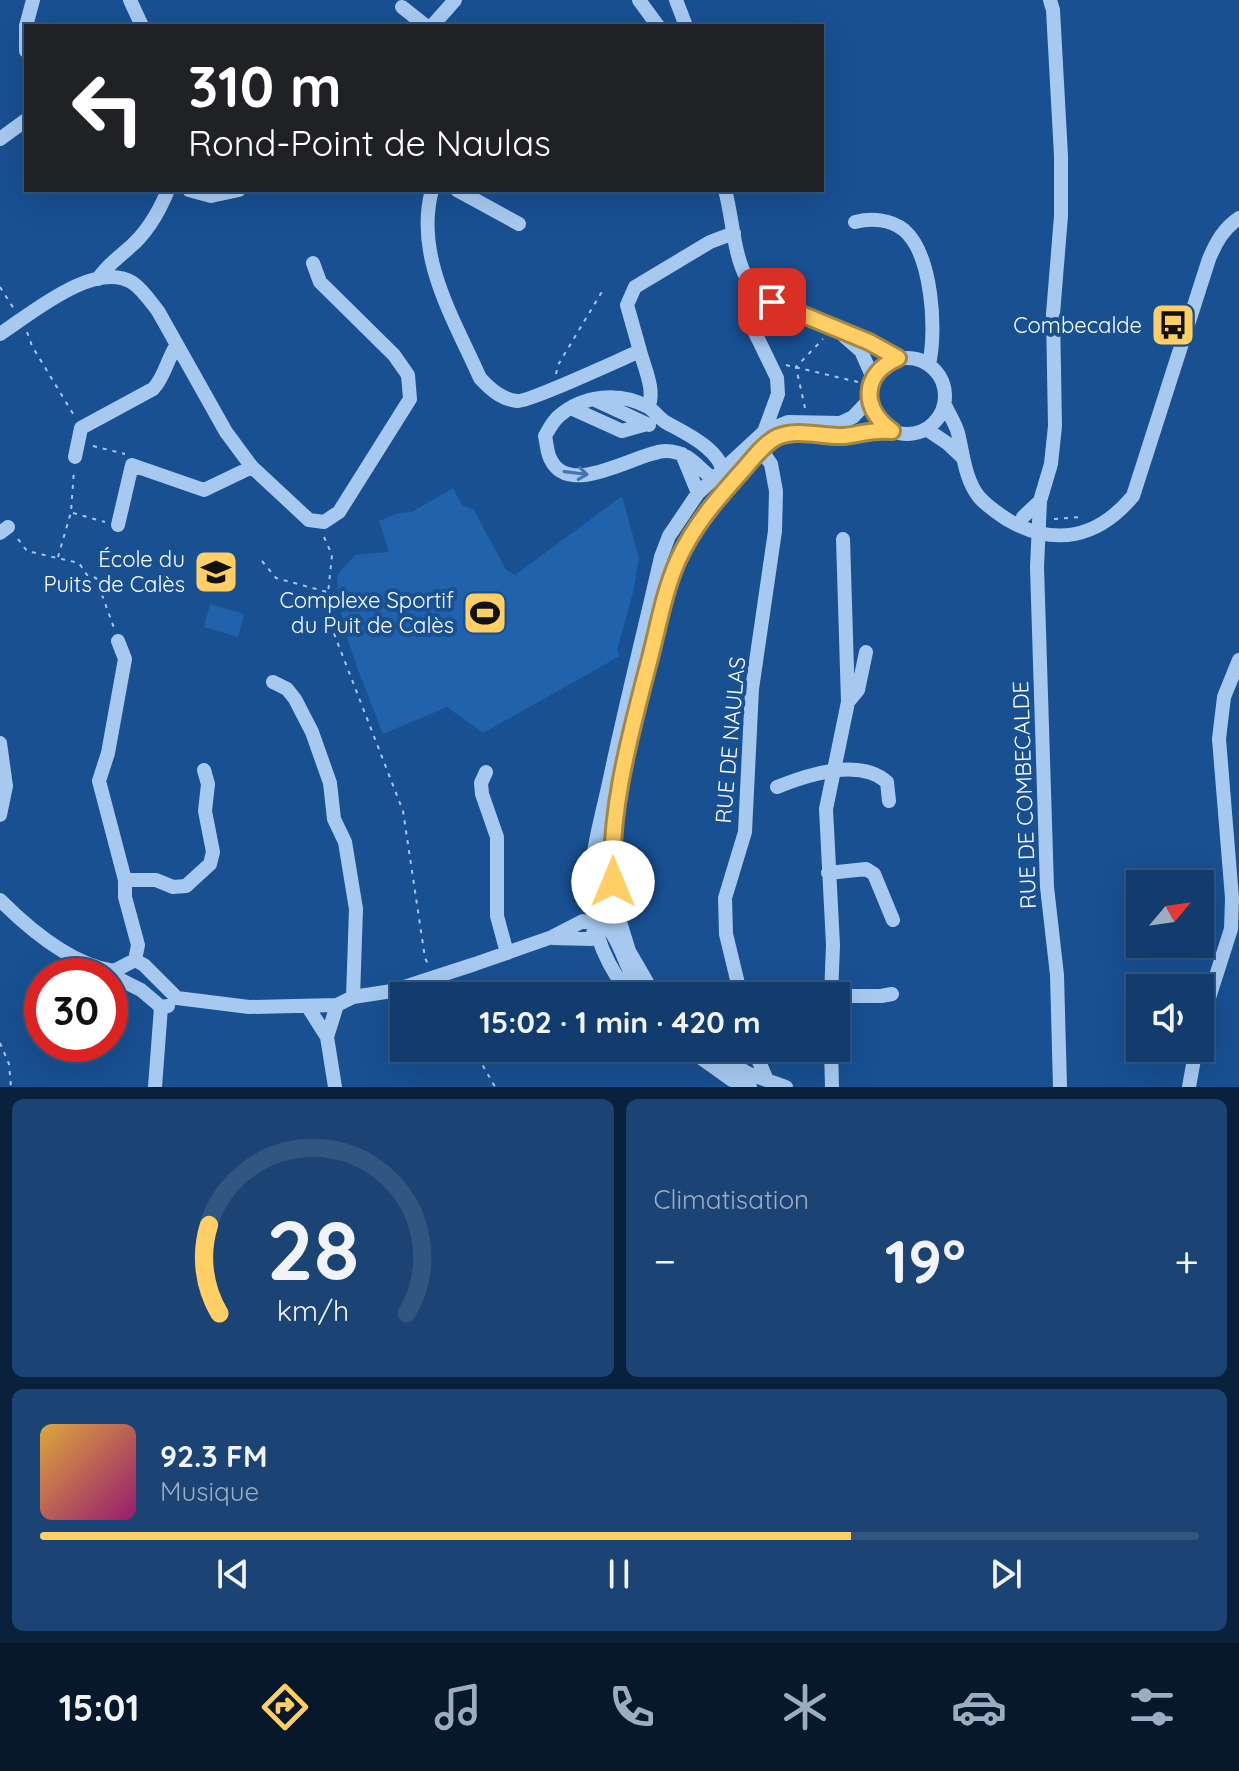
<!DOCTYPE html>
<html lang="fr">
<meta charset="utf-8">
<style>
body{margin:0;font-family:Quicksand,sans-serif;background:#1b4373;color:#f1f3f6;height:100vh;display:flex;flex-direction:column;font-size:30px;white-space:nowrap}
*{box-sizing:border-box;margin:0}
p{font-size:26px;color:#9cadc2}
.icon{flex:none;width:44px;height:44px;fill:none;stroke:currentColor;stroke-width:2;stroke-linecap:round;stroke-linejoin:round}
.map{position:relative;height:1087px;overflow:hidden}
.side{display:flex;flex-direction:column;gap:12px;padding:12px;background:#0a213c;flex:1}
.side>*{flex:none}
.hud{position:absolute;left:24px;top:24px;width:800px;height:168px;border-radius:0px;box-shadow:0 8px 32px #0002,0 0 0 2px #315681;background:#202124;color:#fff;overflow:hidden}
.needle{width:52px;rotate:61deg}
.fabs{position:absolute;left:1126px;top:870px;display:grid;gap:16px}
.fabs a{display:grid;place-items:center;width:88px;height:88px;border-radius:0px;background:#123c6e;box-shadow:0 8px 32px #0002,0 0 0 2px #315681;font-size:40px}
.speed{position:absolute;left:24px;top:958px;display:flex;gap:16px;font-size:40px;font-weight:700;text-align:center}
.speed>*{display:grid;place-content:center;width:104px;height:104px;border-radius:50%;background:#123c6e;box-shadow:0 8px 32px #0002,0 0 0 2px #315681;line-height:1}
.speed .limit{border:12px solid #d22;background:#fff;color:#111}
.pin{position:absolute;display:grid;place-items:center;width:68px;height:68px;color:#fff;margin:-34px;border-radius:16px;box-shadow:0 4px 12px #0006}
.me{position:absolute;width:88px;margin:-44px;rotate:0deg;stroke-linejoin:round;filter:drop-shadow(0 0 6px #0008)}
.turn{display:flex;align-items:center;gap:28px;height:168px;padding:0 32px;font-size:36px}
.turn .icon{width:104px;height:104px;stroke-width:2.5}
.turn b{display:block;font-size:56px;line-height:68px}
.big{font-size:60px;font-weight:700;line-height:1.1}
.side .card{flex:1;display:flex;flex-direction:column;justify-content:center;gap:12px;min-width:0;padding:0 28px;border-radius:12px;background:#1b4373}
.side .dial{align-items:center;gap:0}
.dial svg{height:208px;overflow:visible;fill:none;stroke:#315681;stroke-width:7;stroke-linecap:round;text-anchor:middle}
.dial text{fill:#f1f3f6;stroke:none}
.song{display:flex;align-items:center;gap:24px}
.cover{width:96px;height:96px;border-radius:12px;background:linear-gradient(135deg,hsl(40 70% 55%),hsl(320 70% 35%))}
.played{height:8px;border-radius:4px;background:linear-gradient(90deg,#ffcf65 70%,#315681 70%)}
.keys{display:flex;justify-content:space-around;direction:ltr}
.heat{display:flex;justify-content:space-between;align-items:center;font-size:44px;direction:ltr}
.side .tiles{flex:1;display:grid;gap:12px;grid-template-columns:1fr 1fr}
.card:last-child{grid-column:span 2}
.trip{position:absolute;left:390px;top:982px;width:460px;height:80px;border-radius:0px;background:#123c6e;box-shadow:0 8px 32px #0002,0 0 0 2px #315681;font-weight:700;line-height:80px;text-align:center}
.tabs{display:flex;height:128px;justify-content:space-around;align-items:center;background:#07182c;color:#9cadc2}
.tabs .icon{width:56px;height:56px}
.tabs .current{color:#ffcf65}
.tabs b{font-size:36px;color:#f1f3f6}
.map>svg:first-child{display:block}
.green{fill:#2062ab}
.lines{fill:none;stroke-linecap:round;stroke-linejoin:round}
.path{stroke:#a7c9f0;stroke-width:2;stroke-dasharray:4 6;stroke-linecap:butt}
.minor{stroke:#a7c9f0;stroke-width:14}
.oneway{stroke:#4374ae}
.route-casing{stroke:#a68742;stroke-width:20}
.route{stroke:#ffcf65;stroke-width:14}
.labels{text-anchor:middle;stroke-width:8;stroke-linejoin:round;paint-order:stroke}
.poi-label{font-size:22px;fill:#fff;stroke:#185092;text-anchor:end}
.street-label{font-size:22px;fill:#fff;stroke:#185092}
</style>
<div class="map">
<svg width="1239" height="1087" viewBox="0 0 1239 1087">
<rect width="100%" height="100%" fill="#185092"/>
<!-- green -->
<path class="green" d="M453 488 462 505 474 510 506 570 515 575 622 496 639 558 633 593 617 650 620 656 483 733 447 707 383 734C365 685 337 628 337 575L355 555 389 552 379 521 395 514 412 512Z
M210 604 244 614 238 637 204 627Z"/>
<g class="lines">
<!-- path -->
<path class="path" d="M0 287 14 309
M27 332 32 346 75 417
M786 365 858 382
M556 374 558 365 603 290
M805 408 796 367 823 339
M93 446 125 454
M73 513 105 522
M1054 519 1080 517
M324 537 332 555 326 613 403 811 425 958 428 964
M18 539 27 551 79 563 87 575 96 578 114 628
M58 557 71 512 74 470
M262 561 276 578 327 592
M0 1043 9 1064 11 1087
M473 1048 495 1087"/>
<!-- minor -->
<path class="minor" d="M130 0 142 26
M639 0 658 26
M676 0 686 26
M402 7 426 26
M26 26 33 0
M432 26 455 0
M26 27V51
M0 139 26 120
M189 190 211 196 239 190
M432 190C414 256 454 319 480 378 490 389 501 399 517 401 529 402 621 359 640 351 644 367 656 391 648 407
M457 190 519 224
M725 190C733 219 733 253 747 279 762 307 835 328 865 340 877 345 887 352 898 358
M855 222C871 218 890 219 904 230 932 254 937 330 929 364
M98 279C106 266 118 258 129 248 148 232 159 212 168 190
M746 314 777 378 778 394 764 432
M0 334C31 314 95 259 133 283 143 290 150 301 158 311L226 432 252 467 309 520 324 522 339 512 410 399 408 375 394 355 320 282 313 263
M844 336 861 351 873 378
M640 351 627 305 635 287 710 242 734 233
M869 396a38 38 0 1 1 76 0a38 38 0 1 1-76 0Z
M595 400 649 425
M945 405C949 414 955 423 958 433 963 453 965 480 979 497 987 506 997 513 1008 520 1055 547 1098 538 1133 496L1209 259C1216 242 1224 228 1239 218
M571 408 622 431 647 424
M926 429 947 443 963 458
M682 454 698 493
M75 457 81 428 153 389C164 378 167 360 176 346
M718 482C700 472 691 451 666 451 639 451 570 499 551 460 547 454 547 444 545 436 549 429 553 421 559 416 583 395 620 391 648 407 655 411 659 419 667 423 687 434 722 450 724 476
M1040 501 1051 464 1055 426 1053 314 1061 216V156L1053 10 1050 0
M1023 517 1040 501 1037 567 1047 887 1057 975 1060 1087
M118 525 132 465 204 490 252 467
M0 533 8 527
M118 641 125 659 108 753 99 781 125 880V897L138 945 135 960
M273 682 287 689 295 699 312 732 330 783 334 819 345 842 356 909 353 997
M848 702 858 690 866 652
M0 743 6 786 0 815
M486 772 481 783 482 794 497 837V916L507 953
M777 787C807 775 859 757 887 782L889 801
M828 873 866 869 874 874 893 920
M125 880H156L173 887 186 886 210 864 213 852 205 811 208 784 204 770
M0 900C30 930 71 965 114 971
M553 938 591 939C598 916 609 918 605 891
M114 971 135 960 144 965 177 998
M114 971 121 980 141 990 161 1007 168 1006
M632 996C608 970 592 932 591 897 589 859 601 820 609 783 625 707 644 632 661 557L669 536 698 493 764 432 788 422 840 423 853 417 869 400
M655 996 629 951 617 912 611 855 615 820 644 681 668 587 679 559 709 507 761 449 776 438 802 433 843 436 873 429 892 431
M741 996 726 934 725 898 745 832 752 689 775 531 776 491 771 464 757 444
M831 996 833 945 826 809 848 702 843 539
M834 996H881L892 994
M177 998 249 1007 337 1005 353 997 392 991 475 964 552 937 583 921C591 924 602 925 608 929 621 939 627 979 647 996
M308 1007 327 1037 337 1005
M1200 1026 1231 929 1232 898 1219 739 1224 697 1239 660
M327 1037 335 1087
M687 1048 732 1080 750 1087
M707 1048 747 1073 786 1087
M753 1048 767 1080
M831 1048 832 1087
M155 1087 161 1007
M1189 1087 1196 1048"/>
</g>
<!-- one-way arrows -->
<defs><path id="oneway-shaft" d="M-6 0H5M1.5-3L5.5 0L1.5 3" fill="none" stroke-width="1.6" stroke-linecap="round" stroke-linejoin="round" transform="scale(2)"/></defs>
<use class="oneway" href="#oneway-shaft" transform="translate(576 473) rotate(7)"/>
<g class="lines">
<!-- route casing -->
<g class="route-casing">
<path id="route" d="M613 882C608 810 633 724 651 654 659 622 665 589 678 560 694 525 717 499 742 471 752 460 763 444 777 437 798 428 822 437 844 436 863 434 871 429 892 431 861 409 861 374 898 358L869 342 772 302"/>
</g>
<!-- route -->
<use href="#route" class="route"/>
</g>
<!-- icons -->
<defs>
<g id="bus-square" transform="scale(2.3)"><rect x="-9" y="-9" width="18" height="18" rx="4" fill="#ffcf65" stroke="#185092"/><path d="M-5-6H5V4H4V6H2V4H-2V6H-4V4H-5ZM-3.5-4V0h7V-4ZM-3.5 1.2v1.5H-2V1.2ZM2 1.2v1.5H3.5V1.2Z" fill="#111"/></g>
<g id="school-square" transform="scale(2.3)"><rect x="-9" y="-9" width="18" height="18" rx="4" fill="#ffcf65" stroke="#185092"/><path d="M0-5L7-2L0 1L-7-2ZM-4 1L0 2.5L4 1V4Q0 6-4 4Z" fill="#111"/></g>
<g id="stadium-square" transform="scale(2.3)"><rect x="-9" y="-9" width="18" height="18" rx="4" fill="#ffcf65" stroke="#185092"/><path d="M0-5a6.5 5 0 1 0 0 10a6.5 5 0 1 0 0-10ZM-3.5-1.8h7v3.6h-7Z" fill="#111"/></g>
</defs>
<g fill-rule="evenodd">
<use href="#bus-square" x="1173" y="325"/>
<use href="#school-square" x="216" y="572"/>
<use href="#stadium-square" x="485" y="613"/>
</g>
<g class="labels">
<!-- poi labels -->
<g class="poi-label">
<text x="1142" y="333">Combecalde</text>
<text x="185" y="567">École du<tspan x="185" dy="25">Puits de Calès</tspan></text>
<text x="454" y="608">Complexe Sportif<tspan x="454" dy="25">du Puit de Calès</tspan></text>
</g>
<!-- street labels -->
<g class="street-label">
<text transform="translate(730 740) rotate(-85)" y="8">RUE DE NAULAS</text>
<text transform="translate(1024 795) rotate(-92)" y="8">RUE DE COMBECALDE</text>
</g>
</g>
</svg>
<div class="fabs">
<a><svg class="needle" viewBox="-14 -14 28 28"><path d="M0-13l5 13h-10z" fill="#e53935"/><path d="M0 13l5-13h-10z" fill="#9cadc2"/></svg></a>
<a><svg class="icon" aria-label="sound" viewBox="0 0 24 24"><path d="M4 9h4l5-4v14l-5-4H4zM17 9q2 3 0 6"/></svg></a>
</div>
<div class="speed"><div class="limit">30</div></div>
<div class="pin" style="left:772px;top:302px;background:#d93025"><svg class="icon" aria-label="arrive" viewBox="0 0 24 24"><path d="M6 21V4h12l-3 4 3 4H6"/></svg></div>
<svg class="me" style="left:613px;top:882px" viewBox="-20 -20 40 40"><circle r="19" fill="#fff"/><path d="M0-13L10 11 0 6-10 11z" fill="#ffcf65"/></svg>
<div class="trip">15:02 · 1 min · 420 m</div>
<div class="hud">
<div class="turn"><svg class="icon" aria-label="left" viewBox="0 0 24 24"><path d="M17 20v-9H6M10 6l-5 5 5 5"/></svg><div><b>310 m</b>Rond-Point de Naulas</div></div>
</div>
</div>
<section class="side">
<div class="tiles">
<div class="card dial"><svg viewBox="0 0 100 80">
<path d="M14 69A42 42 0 1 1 86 69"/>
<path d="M14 69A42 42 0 0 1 10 35" stroke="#ffcf65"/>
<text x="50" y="56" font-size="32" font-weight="700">28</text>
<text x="50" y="72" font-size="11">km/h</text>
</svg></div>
<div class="card"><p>Climatisation</p>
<div class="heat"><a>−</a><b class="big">19°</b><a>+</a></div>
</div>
<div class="card">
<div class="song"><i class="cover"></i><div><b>92.3 FM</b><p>Musique</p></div></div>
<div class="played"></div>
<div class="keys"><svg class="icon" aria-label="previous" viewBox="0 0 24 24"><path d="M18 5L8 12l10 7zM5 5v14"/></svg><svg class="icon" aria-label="pause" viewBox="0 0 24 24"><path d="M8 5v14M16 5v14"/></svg><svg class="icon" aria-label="next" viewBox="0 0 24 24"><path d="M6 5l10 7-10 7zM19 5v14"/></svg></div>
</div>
</div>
</section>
<nav class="tabs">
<b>15:01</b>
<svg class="icon current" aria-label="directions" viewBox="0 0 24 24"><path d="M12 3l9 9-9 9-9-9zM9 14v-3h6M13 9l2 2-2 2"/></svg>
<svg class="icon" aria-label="music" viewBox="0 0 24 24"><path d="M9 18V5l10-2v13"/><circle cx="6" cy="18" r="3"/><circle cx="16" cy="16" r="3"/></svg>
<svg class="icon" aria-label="phone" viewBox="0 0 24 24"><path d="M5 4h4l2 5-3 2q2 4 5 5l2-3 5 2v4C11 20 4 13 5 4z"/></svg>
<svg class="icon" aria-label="climate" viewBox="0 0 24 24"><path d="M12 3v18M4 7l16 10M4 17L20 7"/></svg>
<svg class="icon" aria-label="car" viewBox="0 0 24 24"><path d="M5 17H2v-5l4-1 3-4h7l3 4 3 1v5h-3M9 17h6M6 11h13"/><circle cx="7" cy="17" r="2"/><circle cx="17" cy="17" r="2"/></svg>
<svg class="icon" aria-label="filters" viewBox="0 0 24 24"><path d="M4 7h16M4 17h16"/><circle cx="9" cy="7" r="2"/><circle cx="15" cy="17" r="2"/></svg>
</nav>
